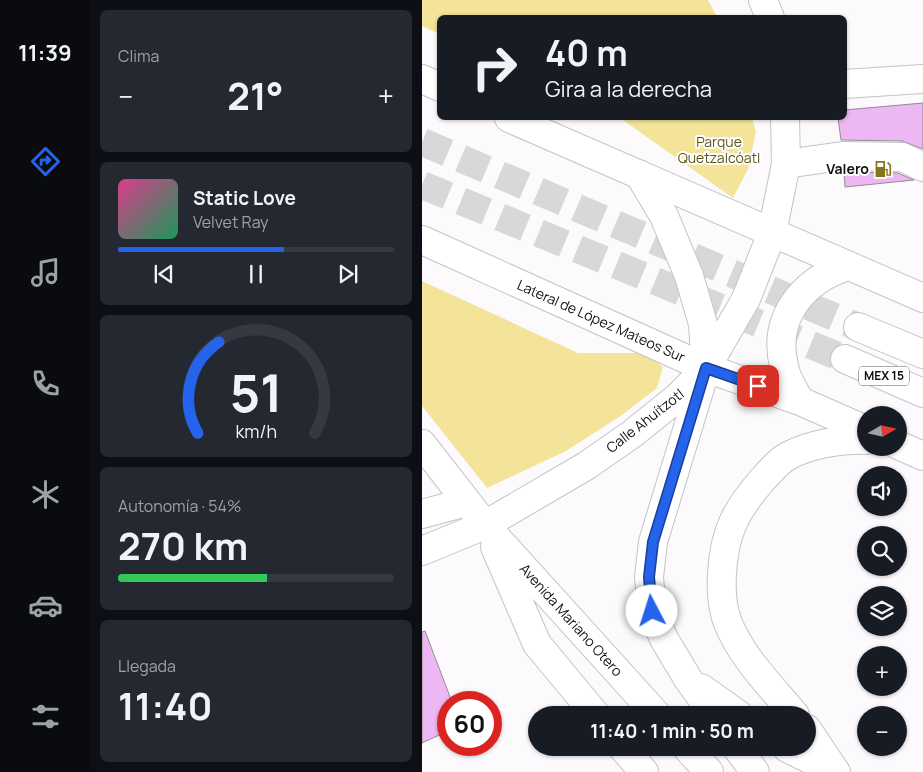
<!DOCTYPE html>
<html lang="es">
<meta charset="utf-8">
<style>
body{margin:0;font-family:Manrope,sans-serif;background:#242831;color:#f1f3f6;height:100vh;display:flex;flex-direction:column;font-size:19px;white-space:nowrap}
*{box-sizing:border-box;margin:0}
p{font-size:16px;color:#9ea1a6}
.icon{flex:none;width:28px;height:28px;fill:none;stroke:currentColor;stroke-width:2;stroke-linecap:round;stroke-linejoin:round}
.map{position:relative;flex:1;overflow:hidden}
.drawer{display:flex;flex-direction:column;gap:10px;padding:10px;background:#0d0f14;width:332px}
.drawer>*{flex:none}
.hud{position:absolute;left:15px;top:15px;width:410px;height:105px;border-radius:8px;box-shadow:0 1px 4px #0004;background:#171b24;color:#f1f3f6;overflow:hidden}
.needle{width:32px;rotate:81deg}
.fabs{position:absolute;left:435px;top:406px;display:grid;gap:10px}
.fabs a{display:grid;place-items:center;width:50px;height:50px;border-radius:50%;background:#171b24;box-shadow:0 1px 4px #0004;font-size:25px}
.speed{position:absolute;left:15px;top:691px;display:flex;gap:10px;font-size:25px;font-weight:700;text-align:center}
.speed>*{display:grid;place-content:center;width:65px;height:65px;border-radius:50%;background:#171b24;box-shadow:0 1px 4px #0004;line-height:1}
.speed .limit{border:8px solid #d22;background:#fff;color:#111}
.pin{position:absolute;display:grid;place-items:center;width:42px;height:42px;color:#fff;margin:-21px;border-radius:10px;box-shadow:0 2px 8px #0006}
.me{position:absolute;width:55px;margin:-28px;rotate:355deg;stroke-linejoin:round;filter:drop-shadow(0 0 4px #0008)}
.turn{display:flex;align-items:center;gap:18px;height:105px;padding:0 25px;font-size:22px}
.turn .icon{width:65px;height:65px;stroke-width:2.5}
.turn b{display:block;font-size:35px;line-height:42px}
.big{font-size:38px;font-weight:700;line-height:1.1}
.drawer .tile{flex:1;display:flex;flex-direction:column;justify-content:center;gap:8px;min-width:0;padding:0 18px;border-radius:8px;background:#242831}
.drawer .dial{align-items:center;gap:0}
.dial svg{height:130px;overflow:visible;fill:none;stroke:#363941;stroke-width:7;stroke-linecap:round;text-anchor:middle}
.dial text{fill:#f1f3f6;stroke:none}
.song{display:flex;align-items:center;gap:15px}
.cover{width:60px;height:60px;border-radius:8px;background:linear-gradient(135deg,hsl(330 70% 55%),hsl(150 70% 35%))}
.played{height:5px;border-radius:2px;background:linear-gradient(90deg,#2563eb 60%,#363941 60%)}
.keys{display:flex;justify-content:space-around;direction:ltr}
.heat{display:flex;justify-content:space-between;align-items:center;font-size:28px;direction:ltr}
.charge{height:8px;border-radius:4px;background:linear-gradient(90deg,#34c759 54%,#363941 0)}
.trip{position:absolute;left:106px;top:706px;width:288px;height:50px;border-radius:25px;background:#171b24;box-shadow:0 1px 4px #0004;font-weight:700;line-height:50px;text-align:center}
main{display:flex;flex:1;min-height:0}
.tabs{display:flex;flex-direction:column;width:90px;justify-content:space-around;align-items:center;background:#090b0e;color:#9ea1a6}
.tabs .icon{width:35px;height:35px}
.tabs .active{color:#2563eb}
.tabs b{font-size:22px;color:#f1f3f6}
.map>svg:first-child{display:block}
.green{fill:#f3e499}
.building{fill:#edb7f4;stroke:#908d90}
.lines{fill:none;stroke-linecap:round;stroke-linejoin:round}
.major-tunnel{stroke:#dad7da;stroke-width:28;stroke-dasharray:28 14;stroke-linecap:butt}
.minor-casing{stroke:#c5c3c5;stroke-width:30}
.major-casing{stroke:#c5c3c5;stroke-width:30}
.minor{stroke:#fff;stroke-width:28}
.major{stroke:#fff;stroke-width:28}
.route-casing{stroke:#184099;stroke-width:12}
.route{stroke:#2563eb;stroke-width:9}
.labels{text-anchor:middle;stroke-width:4;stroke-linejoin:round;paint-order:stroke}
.shield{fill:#fff;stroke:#585858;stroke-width:1}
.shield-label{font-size:12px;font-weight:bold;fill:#111011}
.park-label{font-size:14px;fill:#605519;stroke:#fff}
.poi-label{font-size:14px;font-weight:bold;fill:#111011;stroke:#fff;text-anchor:end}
.street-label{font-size:14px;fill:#111011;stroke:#fff}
</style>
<main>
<nav class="tabs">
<b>11:39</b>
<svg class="icon active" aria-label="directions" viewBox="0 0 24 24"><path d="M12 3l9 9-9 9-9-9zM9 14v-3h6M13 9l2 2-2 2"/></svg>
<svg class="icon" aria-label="music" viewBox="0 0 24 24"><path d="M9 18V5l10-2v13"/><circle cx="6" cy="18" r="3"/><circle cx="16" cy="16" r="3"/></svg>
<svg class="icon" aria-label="phone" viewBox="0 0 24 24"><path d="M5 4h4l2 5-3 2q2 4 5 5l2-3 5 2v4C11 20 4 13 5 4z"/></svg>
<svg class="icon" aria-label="climate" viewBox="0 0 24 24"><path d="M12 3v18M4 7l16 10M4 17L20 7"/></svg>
<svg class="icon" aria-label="car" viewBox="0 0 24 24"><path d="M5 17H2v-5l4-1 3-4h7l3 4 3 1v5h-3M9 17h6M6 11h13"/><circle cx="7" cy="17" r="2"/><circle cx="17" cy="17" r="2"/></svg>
<svg class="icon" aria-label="filters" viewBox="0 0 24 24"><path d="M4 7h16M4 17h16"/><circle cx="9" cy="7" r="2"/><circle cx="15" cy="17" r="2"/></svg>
</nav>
<section class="drawer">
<div class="tile"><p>Clima</p>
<div class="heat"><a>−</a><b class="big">21°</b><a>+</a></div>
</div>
<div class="tile">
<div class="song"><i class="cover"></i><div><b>Static Love</b><p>Velvet Ray</p></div></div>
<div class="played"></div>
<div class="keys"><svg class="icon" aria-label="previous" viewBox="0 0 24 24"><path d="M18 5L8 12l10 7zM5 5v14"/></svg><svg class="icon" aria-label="pause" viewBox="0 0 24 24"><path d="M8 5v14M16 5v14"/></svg><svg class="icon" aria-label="next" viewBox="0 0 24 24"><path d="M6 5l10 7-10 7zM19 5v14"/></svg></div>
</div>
<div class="tile dial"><svg viewBox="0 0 100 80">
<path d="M14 69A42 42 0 1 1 86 69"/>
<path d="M14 69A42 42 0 0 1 27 13" stroke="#2563eb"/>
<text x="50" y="56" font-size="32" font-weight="700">51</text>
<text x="50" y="72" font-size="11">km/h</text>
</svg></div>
<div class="tile"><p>Autonomía · 54%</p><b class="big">270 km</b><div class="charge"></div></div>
<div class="tile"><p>Llegada</p><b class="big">11:40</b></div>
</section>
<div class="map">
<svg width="501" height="772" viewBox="0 0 501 772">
<rect width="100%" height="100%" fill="#fdfafd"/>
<!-- green -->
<path class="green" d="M0 0H286L295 17 18 18 17 34 0 26Z
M198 118H330L334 132 326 169 311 198Z
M0 281 156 353H224L241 367 235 388 200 415 144 451 65 488 0 406Z"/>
<!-- building -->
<path class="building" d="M501 103V149L480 141 419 140 416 118H422V110Z
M422 172 476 173 492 180 423 187Z
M3 631 30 702H26V731L0 743V632Z"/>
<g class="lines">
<!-- major-tunnel -->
<path class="major-tunnel" d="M0 142 436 327
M0 185 423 359"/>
<!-- minor casing -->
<g class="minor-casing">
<path id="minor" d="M422 84 501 79
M364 164 420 156 480 157 501 167
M0 514 44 502"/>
</g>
<!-- major casing -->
<g class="major-casing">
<path id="major" d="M341 0 348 18
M0 79 18 87
M87 118 501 298
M217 174 242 216 267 276 281 324 284 368 231 542 227 577 230 611 242 639 266 679 292 715
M0 240 284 368 378 401 444 430
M436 327 501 354
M423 359 501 393
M378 401C372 390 364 379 362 366 350 317 381 281 425 266
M0 444 63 525 235 715
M476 445 501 456
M73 547 115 644 174 715
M0 551 63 525 164 466 210 434 256 397 284 368 324 299 350 233 364 164 363 118
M279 688 317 715
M373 715C349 686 320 658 306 623 300 608 299 591 300 574 302 532 314 510 341 479 349 471 356 461 366 456 388 444 419 439 444 440
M385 729 413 771
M201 748 222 772
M265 748 287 772
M315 748 333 772
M365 748 414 772"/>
</g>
<!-- minor -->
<use href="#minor" class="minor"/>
<!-- major -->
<use href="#major" class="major"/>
</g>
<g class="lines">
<!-- route casing -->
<g class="route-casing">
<path id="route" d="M230 611 227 577 231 542 284 368 336 386"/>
</g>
<!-- route -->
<use href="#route" class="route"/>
</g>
<!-- icons -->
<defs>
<g id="fuel-bare" transform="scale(1.35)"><path d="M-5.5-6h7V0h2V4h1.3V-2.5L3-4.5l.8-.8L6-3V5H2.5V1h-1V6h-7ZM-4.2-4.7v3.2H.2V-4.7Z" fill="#867519" stroke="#fff" stroke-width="2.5" paint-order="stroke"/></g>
</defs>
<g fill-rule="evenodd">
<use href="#fuel-bare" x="461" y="169"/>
</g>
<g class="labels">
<!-- shield labels -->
<rect class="shield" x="437" y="366.5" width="50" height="19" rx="4"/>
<g class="shield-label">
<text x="462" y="380">MEX 15</text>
</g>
<!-- park labels -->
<g class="park-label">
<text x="297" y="147">Parque<tspan x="297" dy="16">Quetzalcóatl</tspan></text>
</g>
<!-- poi labels -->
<g class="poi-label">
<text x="447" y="174">Valero</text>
</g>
<!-- street labels -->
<g class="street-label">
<text transform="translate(179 321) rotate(24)" y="5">Lateral de López Mateos Sur</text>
<text transform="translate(223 421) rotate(-38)" y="5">Calle Ahuítzotl</text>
<text transform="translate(149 620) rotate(48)" y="5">Avenida Mariano Otero</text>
</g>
</g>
</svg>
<div class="fabs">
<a><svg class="needle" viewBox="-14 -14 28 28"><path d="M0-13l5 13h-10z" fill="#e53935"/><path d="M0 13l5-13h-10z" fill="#9ea1a6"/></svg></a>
<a><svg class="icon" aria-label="sound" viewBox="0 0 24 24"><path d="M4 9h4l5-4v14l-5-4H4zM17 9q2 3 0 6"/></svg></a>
<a><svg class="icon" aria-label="search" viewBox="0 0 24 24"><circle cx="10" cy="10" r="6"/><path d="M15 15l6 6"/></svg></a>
<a><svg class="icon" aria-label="layers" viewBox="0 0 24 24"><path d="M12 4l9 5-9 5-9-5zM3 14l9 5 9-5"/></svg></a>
<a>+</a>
<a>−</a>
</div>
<div class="speed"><div class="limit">60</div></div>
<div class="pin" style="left:336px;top:386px;background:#d93025"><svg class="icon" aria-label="arrive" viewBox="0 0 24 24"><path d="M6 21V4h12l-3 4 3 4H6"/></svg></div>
<svg class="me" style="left:230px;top:611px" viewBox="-20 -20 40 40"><circle r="19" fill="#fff"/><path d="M0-13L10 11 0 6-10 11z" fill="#2563eb"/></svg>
<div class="trip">11:40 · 1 min · 50 m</div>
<div class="hud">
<div class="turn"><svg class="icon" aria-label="right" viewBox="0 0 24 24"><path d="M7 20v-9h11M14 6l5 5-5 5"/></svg><div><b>40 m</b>Gira a la derecha</div></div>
</div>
</div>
</main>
